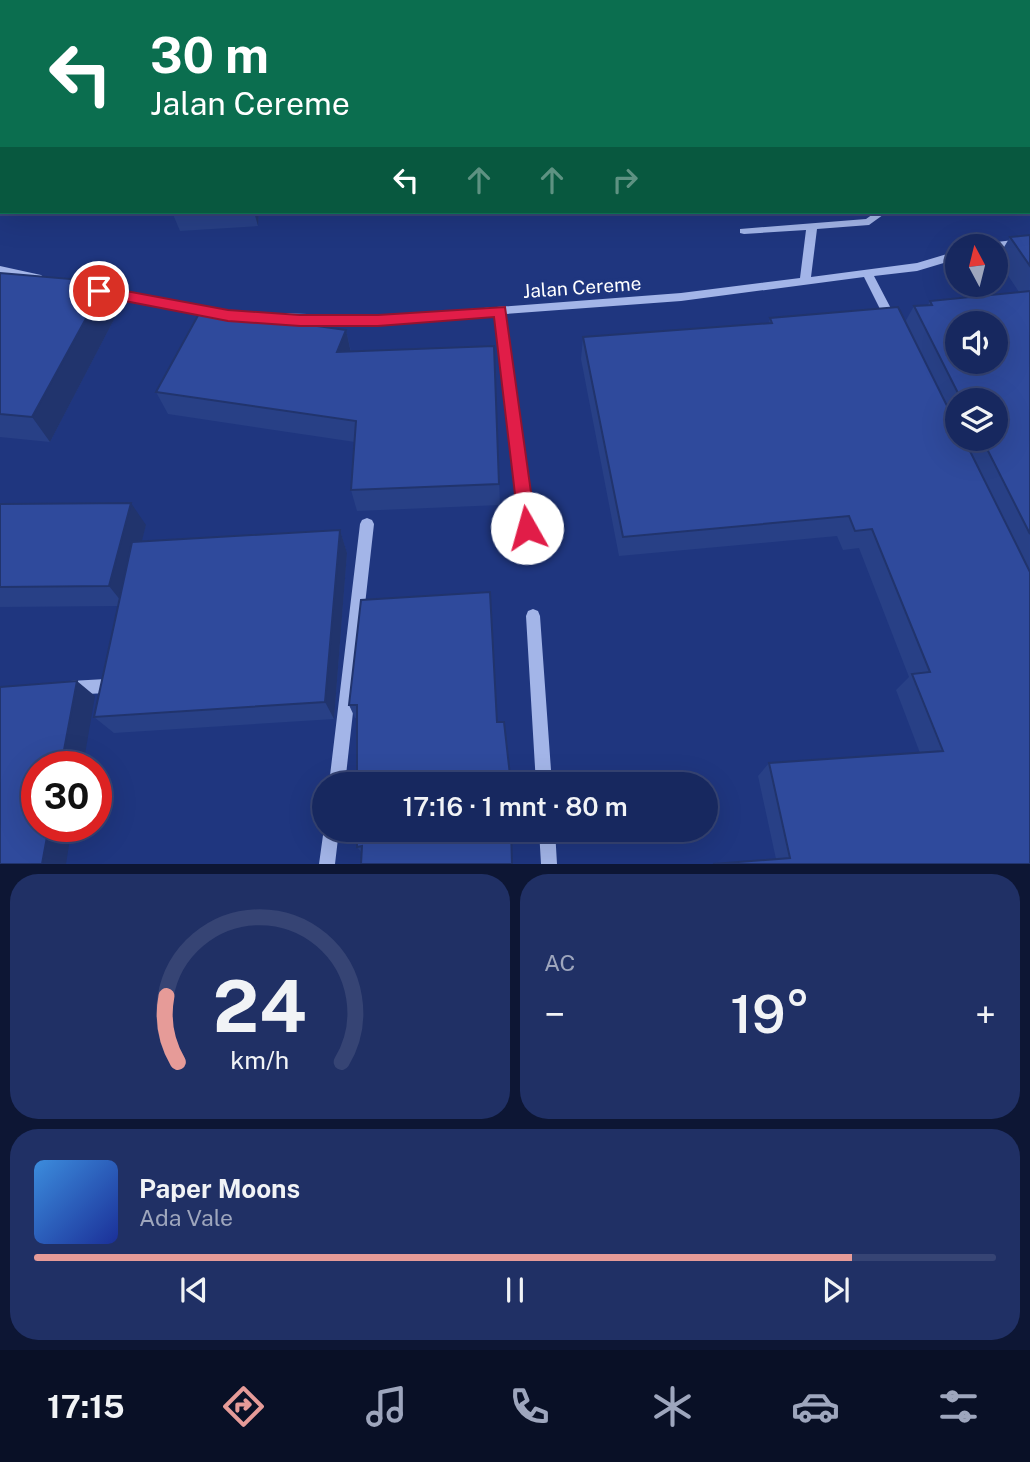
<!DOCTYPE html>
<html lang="id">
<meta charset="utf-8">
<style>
body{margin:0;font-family:"Public Sans",sans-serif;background:#203065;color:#f1f3f6;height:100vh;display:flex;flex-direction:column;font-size:26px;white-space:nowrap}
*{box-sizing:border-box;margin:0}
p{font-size:23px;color:#9ea6bd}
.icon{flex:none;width:38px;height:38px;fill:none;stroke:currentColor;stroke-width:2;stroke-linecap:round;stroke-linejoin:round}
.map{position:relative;height:864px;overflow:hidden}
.side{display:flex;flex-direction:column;gap:10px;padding:10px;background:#0d1634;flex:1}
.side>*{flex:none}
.guide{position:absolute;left:0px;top:0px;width:1031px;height:214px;box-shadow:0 7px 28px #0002,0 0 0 2px #364474;background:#0b6e4f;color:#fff;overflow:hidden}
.needle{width:46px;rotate:353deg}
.tools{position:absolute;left:945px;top:234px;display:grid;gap:14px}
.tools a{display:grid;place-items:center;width:63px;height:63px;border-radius:50%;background:#17285f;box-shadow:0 7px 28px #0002,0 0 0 2px #364474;font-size:35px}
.speed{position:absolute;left:21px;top:751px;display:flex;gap:14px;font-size:35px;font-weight:700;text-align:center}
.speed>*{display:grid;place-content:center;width:91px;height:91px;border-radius:50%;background:#17285f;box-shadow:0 7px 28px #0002,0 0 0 2px #364474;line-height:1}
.speed .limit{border:10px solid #d22;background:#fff;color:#111}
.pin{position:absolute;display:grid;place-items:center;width:60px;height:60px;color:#fff;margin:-30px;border:4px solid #fff;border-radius:50%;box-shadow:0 2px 7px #0007}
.me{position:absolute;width:77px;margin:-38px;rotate:353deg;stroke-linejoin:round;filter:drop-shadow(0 0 5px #0008)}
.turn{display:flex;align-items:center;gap:24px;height:147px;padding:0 35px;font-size:32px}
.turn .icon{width:91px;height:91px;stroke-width:2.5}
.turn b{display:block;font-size:49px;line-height:60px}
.lanes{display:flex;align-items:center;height:66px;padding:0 35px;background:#0003;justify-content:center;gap:35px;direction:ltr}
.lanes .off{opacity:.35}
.big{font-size:52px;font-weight:600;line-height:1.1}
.side .card{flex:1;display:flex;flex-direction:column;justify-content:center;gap:10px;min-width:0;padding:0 24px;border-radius:28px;background:#203065}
.side .dial{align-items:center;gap:0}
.dial svg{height:182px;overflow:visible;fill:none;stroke:#364474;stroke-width:7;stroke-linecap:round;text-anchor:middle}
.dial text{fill:#f1f3f6;stroke:none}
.song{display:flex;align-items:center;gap:21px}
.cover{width:84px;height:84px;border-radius:10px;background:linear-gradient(135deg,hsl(210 70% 55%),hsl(230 70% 35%))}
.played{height:7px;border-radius:4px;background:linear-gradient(90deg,#e69b98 85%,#364474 85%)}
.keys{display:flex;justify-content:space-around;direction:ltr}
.heat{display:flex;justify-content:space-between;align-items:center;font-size:38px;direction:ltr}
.side .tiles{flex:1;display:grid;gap:10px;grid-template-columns:1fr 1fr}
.card:last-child{grid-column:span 2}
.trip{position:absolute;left:312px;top:772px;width:406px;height:70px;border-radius:35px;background:#17285f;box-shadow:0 7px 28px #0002,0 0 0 2px #364474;font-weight:600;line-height:70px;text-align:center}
.menu{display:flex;height:112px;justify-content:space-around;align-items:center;background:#091026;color:#9ea6bd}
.menu .icon{width:49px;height:49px}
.menu .on{color:#e69b98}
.menu b{font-size:32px;color:#f1f3f6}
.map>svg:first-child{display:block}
.green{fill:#294597}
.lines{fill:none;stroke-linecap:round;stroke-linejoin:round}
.minor{fill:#a3b5e8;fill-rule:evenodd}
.wall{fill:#284086;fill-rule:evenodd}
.shaded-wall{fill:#21346d}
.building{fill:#2f4a9c;stroke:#21346d;stroke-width:2;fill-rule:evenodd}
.route{fill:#e11d48;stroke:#92132f;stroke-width:2}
.labels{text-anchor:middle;stroke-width:7;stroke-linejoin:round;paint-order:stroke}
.street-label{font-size:19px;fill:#fff;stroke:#1f367f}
</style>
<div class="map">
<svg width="1030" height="864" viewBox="0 0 1030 864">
<rect width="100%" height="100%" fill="#1f367f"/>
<!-- green -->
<path class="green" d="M0 0H333L2 2V72Z"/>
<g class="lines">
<!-- minor -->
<path class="minor" d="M700 0H725L723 2H700Z
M776 0H784L785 2H777Z
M876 212H887L869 225 817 229 811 277 917 263 957 251V259L917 271 874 276 898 322 892 326 888 325 864 277 681 301 506 314 534 528 532 532 527 534 522 532 520 528 495 315 378 324 241 320 235 316 241 312 378 316 681 293 800 278 806 230 744 234 740 233V229L866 219Z
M1030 238V244L996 249V247H983L988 243Z
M0 266 41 275 46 279 41 283 0 274Z
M97 287 216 310 222 314 216 318 93 294 92 291 93 288Z
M367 518 372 520 374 524 345 784H329L360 524 362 520Z
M533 609 538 611 540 616 552 784H536L526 616 528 611Z
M106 679 111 681 113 686 111 691 106 693 70 695 65 693 63 688 65 683 70 681Z
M324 828V830H339L335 864H319Z
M539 830H555L557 864H541Z"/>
</g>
<!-- wall -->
<path class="wall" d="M0 92H2V158H0Z
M172 212H259L258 226 180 231Z
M1030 235V864L776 859 758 776 769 763 920 753 896 690 909 677 859 548 843 550 837 536 619 556 581 359 583 337 769 323 770 318 905 322 914 306 928 305 930 301 1019 292 997 259 1010 237ZM957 401H996V439H957Z
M0 273 106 282 120 308 50 442 0 437Z
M346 330 351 351 494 346 500 505 357 511 351 490 355 442 168 414 156 392Z
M0 504 146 525 141 542 340 530 347 553 334 719 114 733 94 717 118 606 0 607Z
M361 600 497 722 355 718 349 705Z
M357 830H516V836L362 853 357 847Z"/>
<!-- shaded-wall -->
<path class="shaded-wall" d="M254 212H259L258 226Z
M106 282 120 308 50 442 32 417Z
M346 330 351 353 337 352Z
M131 503 146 525 125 606 109 586Z
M340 530 347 553 334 719 325 702Z
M77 681 95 696 83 766H61Z
M49 826H72L66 864H42Z"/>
<!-- building -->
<path class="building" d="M235 0H274L273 2H234Z
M0 92H2V139H0Z
M1030 235V266L1010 237Z
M0 273 106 282 32 417 0 414Z
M1030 291V534L982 439H996V401H962L914 306 932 305 930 301ZM957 324H996V362H957Z
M898 307 957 426V439H964L1030 572V864H713L790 858 769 763 943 751 912 674 930 672 872 529 855 531 849 516 623 537 583 337 772 323 770 318Z
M201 310 346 330 337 352 494 346 499 484 351 490 356 421 156 392Z
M131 503 109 586 0 587V504Z
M340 530 325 702 94 717 132 542Z
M490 592 497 722H504L511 784H357V705H349L361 600Z
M77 681 61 766H37V826H49L42 864H0V687Z
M357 830H511L512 864H361L362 846 357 847Z"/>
<!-- route -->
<path class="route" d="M99 286 228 310 300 315H378L505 307 536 528 534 533H521L519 528 494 317 378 326H300L228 321 94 295 92 291Z"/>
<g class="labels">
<!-- street labels -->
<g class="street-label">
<text transform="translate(582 287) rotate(-4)" y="7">Jalan Cereme</text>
</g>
</g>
</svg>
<div class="tools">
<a><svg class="needle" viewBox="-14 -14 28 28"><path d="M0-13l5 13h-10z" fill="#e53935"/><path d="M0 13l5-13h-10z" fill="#9ea6bd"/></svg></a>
<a><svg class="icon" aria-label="sound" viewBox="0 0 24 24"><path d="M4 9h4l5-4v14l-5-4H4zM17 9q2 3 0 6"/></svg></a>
<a><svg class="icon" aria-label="layers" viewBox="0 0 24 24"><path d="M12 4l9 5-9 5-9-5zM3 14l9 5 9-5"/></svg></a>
</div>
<div class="speed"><div class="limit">30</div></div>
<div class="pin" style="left:99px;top:291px;background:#d93025"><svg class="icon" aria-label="arrive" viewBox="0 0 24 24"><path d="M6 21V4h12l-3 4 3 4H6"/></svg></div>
<svg class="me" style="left:527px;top:528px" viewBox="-20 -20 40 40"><circle r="19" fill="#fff"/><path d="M0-13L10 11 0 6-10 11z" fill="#e11d48"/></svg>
<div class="trip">17:16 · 1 mnt · 80 m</div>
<div class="guide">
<div class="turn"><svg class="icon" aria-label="left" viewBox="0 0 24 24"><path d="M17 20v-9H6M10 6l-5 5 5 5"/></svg><div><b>30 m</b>Jalan Cereme</div></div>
<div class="lanes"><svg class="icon" aria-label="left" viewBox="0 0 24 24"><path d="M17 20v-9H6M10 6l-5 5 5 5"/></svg><svg class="icon off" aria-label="ahead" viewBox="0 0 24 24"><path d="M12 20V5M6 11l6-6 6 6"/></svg><svg class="icon off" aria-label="ahead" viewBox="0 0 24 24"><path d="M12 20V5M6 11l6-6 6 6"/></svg><svg class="icon off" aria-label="right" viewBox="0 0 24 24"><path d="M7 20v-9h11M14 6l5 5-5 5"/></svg></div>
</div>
</div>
<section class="side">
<div class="tiles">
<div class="card dial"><svg viewBox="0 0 100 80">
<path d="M14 69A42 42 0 1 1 86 69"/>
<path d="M14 69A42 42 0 0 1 9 40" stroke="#e69b98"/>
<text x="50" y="56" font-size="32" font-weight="700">24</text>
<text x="50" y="72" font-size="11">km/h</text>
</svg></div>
<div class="card"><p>AC</p>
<div class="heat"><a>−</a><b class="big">19°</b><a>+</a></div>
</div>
<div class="card">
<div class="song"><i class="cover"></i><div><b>Paper Moons</b><p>Ada Vale</p></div></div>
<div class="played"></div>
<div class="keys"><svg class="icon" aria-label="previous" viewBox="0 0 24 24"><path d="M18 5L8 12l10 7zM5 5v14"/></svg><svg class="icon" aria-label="pause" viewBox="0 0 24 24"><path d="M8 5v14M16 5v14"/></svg><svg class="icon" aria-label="next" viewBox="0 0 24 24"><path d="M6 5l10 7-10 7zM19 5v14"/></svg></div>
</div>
</div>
</section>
<nav class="menu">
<b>17:15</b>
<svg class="icon on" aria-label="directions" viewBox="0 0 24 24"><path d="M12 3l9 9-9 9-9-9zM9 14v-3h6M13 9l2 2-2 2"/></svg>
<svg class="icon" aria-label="music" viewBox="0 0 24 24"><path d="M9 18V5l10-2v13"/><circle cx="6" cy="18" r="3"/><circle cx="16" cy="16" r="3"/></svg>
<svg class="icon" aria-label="phone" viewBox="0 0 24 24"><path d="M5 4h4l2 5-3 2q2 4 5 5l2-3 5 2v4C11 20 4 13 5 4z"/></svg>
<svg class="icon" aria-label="climate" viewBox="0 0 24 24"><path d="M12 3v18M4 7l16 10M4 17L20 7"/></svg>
<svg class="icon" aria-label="car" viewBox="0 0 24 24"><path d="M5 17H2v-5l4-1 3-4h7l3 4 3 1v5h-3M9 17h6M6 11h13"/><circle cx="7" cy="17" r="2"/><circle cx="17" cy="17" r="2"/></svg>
<svg class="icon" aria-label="filters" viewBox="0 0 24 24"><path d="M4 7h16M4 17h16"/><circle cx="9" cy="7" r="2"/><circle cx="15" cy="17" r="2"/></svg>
</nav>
